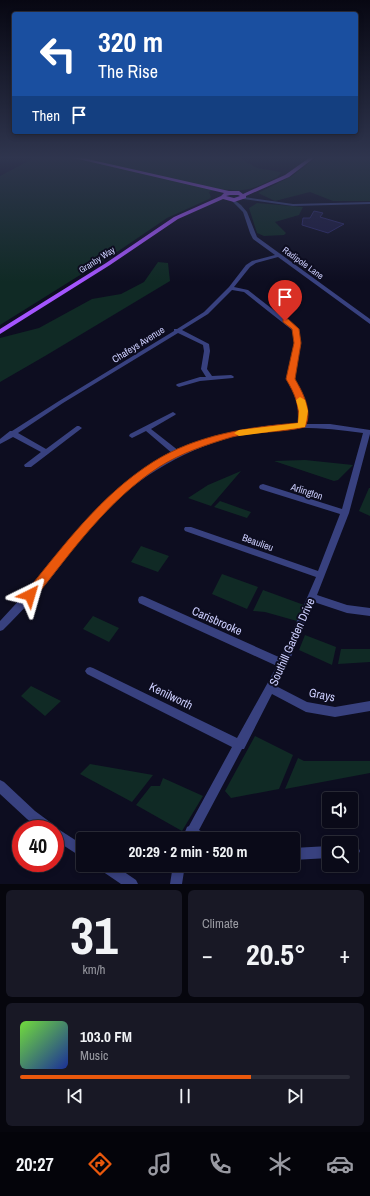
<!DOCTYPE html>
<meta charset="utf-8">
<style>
body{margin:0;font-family:"Archivo Narrow",sans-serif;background:#181825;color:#f1f3f6;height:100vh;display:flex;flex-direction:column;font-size:15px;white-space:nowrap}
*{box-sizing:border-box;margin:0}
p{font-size:13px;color:#999aa2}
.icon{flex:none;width:22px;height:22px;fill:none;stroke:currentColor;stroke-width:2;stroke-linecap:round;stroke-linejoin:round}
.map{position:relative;height:884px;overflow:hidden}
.panel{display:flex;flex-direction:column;gap:6px;padding:6px;background:#06060d;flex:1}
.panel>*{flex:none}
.banner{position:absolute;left:12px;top:12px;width:346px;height:122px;border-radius:4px;box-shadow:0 2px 6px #0003,0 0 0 1px #2a2b37;background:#1a4fa0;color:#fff;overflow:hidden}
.controls{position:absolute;left:322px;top:792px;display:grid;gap:8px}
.controls a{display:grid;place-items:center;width:36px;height:36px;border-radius:4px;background:#0a0a18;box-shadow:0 2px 6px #0003,0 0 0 1px #2a2b37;font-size:20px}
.speed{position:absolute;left:12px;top:820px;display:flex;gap:8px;font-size:20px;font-weight:700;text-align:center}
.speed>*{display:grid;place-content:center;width:52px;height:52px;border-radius:50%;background:#0a0a18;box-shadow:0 2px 6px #0003,0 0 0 1px #2a2b37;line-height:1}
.speed .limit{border:6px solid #d22;background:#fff;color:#111}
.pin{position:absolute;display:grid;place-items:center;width:34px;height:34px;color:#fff;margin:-41px -17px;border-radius:50% 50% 50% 0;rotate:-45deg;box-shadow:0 0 4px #0007}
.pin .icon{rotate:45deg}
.me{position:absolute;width:44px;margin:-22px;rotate:40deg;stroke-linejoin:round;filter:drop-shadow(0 0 3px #0008)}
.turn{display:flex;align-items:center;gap:14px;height:84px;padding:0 20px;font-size:18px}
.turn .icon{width:52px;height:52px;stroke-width:2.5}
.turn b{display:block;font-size:28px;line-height:34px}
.then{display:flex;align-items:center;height:38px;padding:0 20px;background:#0003;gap:8px;font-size:15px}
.big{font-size:30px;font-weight:700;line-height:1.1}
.panel .tile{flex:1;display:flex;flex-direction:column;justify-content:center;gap:6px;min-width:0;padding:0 14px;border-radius:6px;background:#181825}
.panel .dial{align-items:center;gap:0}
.dial b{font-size:52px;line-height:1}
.song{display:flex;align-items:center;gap:12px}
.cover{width:48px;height:48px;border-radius:6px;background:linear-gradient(135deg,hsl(100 70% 55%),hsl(230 70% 35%))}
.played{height:4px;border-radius:2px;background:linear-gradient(90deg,#ea580c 70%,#2a2b37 70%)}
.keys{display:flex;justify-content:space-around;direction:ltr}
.heat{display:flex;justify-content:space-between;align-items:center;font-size:22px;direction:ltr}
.panel .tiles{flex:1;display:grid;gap:6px;grid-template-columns:1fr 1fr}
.tile:last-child{grid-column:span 2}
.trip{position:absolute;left:76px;top:832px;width:224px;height:40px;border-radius:4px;background:#0a0a18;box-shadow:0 2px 6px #0003,0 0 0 1px #2a2b37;font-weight:700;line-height:40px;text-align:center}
.dock{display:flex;height:64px;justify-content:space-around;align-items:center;background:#04040a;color:#999aa2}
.dock .icon{width:28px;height:28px}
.dock .active{color:#ea580c}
.dock b{font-size:18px;color:#f1f3f6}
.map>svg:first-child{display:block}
.green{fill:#102a25}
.building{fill:#1b1941;stroke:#2e2b6d}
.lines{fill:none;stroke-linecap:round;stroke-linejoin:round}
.minor{fill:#38417f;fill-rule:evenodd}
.major{fill:#a455fe;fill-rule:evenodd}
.route{fill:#ea580c;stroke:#983908}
.slow{fill:#f59e0b}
.labels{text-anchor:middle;stroke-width:4;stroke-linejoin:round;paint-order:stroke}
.far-street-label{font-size:9px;fill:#cdcfff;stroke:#0d0d20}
.street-label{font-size:10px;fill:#cdcfff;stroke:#0d0d20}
.near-street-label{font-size:12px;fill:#cdcfff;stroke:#0d0d20}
</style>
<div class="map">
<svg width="370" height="884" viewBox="0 0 370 884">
<rect width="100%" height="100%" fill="#0d0d20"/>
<!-- green -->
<path class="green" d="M34 158H240L257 168 281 172C279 177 274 179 269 181 261 185 252 189 243 190 232 191 219 187 209 192L211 197 209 199 167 218 117 252 0 325V176Z
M316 158H370V201H333L310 192 275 201 258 193 292 176Z
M257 203 303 207 299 215 275 222 286 233 284 235 264 236 257 233 249 208Z
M158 262 168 263 170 281 45 356 0 382V338L39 328 92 299 121 294 144 282Z
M305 460 353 465 338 480 334 481 274 461Z
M241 471 211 506 188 498 208 485Z
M369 488H370V516L359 511Z
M220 501 251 512 247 518 214 507Z
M141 546 169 556 158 572 131 562Z
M222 574 258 587 247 609 212 594Z
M263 590 304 605 297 621 265 612 253 611Z
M93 616 119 628 109 642 83 629Z
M305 635 336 647 332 665 299 650Z
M341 649H370V662L338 664Z
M31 686 61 701 45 716 21 696Z
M255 736 293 755 279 789 231 798 225 791Z
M298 758 304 761H370V773L285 789Z
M90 764 153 775 132 802 80 774Z
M163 778 203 796 182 831 136 805 151 786H160Z"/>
<!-- building -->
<path class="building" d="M314 211 323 213 320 217 344 224 328 233 302 225 303 218H310Z"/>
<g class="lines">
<!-- minor -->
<path class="minor" d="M244 197 293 204 370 202V204L293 206 243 199 242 198Z
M233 199 241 205 247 212 257 237 370 319V324L278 257 256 263 250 267 234 287 248 290 298 329 301 343 294 379 304 401 306 412 305 424H330L370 430V434L349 513 317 595 347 605 370 608V616L347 613 314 602 288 664 276 686 307 702 335 707 370 701V711L335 717 306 712 272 694 244 749H242L199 830 208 835 210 839H182L187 827 189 826 232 747 87 674 85 671 87 668 90 667 93 668 237 738 277 666 139 603 138 600 139 597 142 596 145 597 281 658 316 577 185 531 184 529 185 527H191L318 571 340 514 260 489 259 487 260 485 263 484 342 509 363 433C339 430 315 427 291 428 212 431 141 469 89 527 78 539 70 554 60 566 43 589 23 610 3 630L0 631V621L47 570 83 523 112 494 143 471 173 454 146 431 132 438 129 436 130 434 173 412 176 414 175 415 151 429 179 451C217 436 257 423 299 424V412L297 401 288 379 295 343 292 330 244 292 232 290 208 314 182 330 209 344 210 351 207 369 212 376 231 375 233 376 234 377 233 378 200 381 179 387 177 386 176 385 177 384 200 377H206L201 369 204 351 203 345 178 333 63 403 18 433 46 449 77 426H79L82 428 31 467H25L24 465 41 452 13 437 0 444V439L10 431H12L59 401 174 331V329H177L204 312 229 287 246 265 252 261 275 255 253 239 250 233 243 212 231 200Z
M0 780 4 782 35 811 54 825 55 827 83 845V858L55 840V829H40L27 819 0 794Z
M351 845 358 847 360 851 358 855 351 857Z
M329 846V858L293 860V848Z
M97 865H114L136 880 138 884H121L99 869Z
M173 865H185L182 884H170Z"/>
<!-- major -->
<path class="major" d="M74 158H83L229 191H239L243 194 285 175 309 158H314L289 177 246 196V198L234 202 223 199 178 219 110 265 0 334V329L106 263 174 217 221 196 224 193ZM230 195H238L240 196 234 198 226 196Z"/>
</g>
<!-- sky -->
<linearGradient id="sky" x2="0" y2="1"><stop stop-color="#070712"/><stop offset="0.56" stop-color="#2f354e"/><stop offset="1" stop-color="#2f354e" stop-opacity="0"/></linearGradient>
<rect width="370" height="282" fill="url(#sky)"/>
<!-- route -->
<path class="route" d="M283 319H288L299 329 301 343 295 379C303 393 313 411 305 427 281 433 256 431 232 437 208 444 181 453 159 467 108 500 72 551 34 599H26L25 595 26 592C64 545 101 495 153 462 196 435 248 427 298 423 300 406 295 394 286 379L294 343 292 329 283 322Z"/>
<!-- slow -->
<path class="slow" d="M300 397 305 400 308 411 305 427 239 436 234 433 239 430 298 423 299 411 296 400Z"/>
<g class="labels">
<!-- far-street labels -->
<g class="far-street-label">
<text transform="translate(97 260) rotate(-33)" y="3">Granby Way</text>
<text transform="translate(303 263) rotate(36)" y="3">Radipole Lane</text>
</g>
<!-- street labels -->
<g class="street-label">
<text transform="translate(138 344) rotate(-32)" y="4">Chafeys Avenue</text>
<text transform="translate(307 491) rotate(18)" y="4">Arlington</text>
<text transform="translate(258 542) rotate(20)" y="4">Beaulieu</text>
</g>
<!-- near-street labels -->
<g class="near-street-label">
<text transform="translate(217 621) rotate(24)" y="4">Carisbrooke</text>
<text transform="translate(292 642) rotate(-66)" y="4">Southill Garden Drive</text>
<text transform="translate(322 695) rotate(12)" y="4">Grays</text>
<text transform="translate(171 696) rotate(26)" y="4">Kenilworth</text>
</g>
</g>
</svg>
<div class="controls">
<a><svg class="icon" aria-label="sound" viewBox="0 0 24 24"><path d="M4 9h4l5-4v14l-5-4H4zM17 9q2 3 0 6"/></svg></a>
<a><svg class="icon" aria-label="search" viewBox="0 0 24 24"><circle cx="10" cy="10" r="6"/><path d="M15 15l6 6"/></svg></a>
</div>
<div class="speed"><div class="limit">40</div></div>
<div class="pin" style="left:285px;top:321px;background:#d93025"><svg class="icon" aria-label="arrive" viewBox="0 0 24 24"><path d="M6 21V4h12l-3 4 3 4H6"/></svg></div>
<svg class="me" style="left:30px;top:595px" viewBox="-20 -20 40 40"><path d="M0-17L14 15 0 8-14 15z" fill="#ea580c" stroke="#fff" stroke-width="4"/></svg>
<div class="trip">20:29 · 2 min · 520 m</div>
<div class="banner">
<div class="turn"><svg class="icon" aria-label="left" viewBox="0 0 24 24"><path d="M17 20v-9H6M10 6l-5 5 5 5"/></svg><div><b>320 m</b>The Rise</div></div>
<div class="then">Then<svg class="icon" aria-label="arrive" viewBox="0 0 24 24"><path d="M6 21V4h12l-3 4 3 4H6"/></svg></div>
</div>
</div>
<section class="panel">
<div class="tiles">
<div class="tile dial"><b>31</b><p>km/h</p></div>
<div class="tile"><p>Climate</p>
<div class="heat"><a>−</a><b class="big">20.5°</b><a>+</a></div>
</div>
<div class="tile">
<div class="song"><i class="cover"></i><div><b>103.0 FM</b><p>Music</p></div></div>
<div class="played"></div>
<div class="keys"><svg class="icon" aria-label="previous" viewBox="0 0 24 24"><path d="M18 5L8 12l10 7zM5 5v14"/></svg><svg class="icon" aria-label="pause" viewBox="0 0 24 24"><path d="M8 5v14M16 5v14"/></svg><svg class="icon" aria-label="next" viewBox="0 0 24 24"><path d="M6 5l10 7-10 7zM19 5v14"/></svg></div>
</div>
</div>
</section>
<nav class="dock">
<b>20:27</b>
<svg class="icon active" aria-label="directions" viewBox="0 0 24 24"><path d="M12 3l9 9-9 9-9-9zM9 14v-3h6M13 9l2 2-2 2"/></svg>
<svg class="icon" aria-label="music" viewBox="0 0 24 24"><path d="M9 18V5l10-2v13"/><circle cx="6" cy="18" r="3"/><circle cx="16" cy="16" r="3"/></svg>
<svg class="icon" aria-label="phone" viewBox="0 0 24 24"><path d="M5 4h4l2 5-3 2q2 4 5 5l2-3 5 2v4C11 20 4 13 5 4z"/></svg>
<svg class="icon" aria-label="climate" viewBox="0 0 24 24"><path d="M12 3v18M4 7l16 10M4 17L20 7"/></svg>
<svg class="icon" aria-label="car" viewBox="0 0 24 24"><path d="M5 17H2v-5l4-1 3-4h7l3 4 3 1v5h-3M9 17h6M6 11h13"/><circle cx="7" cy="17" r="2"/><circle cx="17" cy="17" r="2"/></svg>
</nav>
